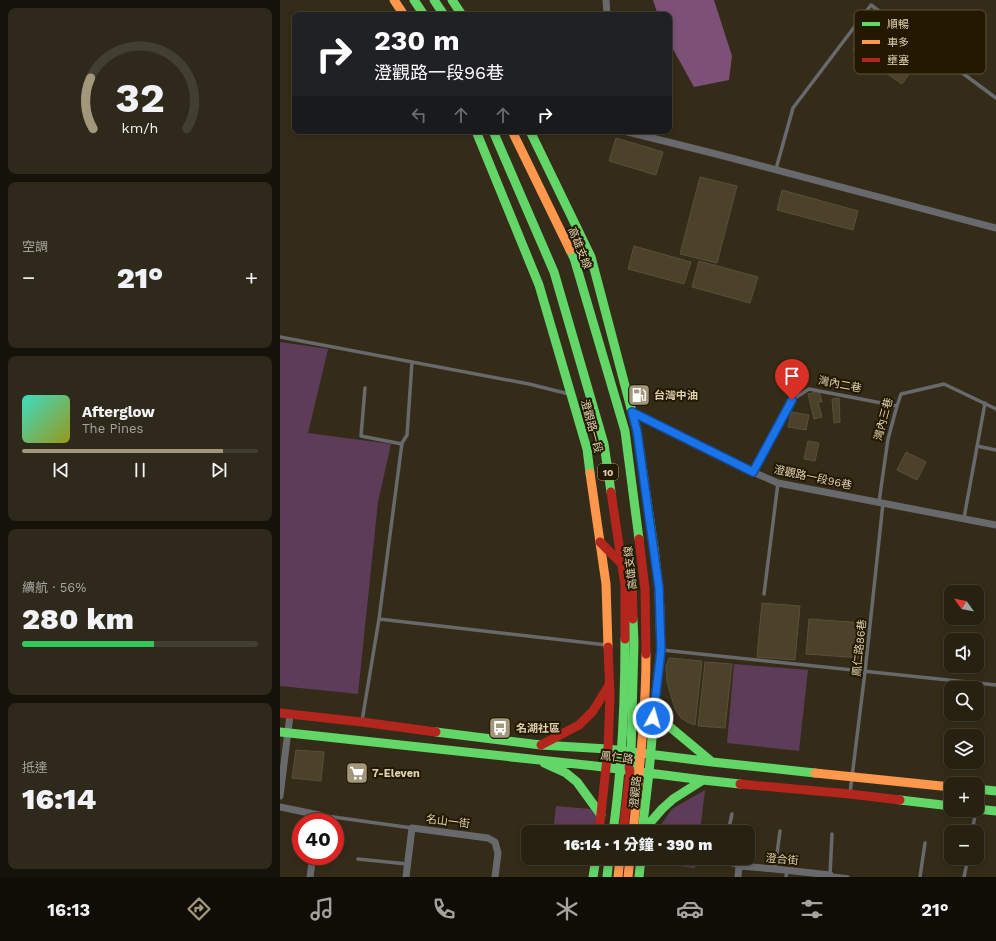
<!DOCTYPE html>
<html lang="zh-TW">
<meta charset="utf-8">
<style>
body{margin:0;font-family:"Work Sans","Noto Sans TC",sans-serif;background:#2f291b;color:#f1f3f6;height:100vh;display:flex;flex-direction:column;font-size:15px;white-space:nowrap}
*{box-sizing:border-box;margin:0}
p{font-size:13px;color:#a4a39f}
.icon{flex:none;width:22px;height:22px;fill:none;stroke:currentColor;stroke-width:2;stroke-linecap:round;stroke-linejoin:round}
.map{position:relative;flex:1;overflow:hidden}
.details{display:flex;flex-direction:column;gap:8px;padding:8px;background:#15120a;width:280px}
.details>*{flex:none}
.banner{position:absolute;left:12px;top:12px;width:380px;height:122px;border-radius:8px;box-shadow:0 2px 6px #0003,0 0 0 1px #433e32;background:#202124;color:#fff;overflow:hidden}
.needle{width:26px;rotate:303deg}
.buttons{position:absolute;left:664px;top:585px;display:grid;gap:8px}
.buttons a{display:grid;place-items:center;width:40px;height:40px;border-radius:8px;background:#272112;box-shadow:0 2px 6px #0003,0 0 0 1px #433e32;font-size:20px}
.speed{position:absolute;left:12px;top:813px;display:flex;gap:8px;font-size:20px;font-weight:700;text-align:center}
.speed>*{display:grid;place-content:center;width:52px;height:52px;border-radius:50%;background:#272112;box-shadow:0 2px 6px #0003,0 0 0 1px #433e32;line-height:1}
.speed .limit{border:6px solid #d22;background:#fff;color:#111}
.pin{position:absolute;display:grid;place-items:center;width:34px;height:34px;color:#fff;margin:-41px -17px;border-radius:50% 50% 50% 0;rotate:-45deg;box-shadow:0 0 4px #0007}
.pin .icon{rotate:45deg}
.me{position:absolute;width:44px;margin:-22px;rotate:6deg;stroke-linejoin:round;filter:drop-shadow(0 0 3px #0008)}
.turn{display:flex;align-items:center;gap:14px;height:84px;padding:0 16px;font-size:18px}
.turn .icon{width:52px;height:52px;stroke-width:2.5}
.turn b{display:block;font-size:28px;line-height:34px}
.lanes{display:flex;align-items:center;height:38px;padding:0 16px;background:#0003;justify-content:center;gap:20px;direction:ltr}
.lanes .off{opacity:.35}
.big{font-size:30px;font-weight:800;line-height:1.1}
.details .card{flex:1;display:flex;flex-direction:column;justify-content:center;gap:6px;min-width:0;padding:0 14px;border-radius:8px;background:#2f291b}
.details .dial{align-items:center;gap:0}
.dial svg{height:104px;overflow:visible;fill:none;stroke:#433e32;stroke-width:7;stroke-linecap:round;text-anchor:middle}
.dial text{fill:#f1f3f6;stroke:none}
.song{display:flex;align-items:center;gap:12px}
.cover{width:48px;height:48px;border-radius:6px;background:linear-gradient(135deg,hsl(170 70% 55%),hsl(60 70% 35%))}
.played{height:4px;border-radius:2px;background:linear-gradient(90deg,#a2977b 85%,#433e32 85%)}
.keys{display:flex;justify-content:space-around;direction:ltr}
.heat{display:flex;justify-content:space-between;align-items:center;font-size:22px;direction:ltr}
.charge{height:6px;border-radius:3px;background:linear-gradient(90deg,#34c759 56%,#433e32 0)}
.trip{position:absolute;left:241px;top:825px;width:234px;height:40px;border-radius:8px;background:#272112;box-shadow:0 2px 6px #0003,0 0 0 1px #433e32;font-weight:800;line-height:40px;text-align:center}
.tabs{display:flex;height:64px;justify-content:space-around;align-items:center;background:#100d07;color:#a4a39f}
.tabs .icon{width:28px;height:28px}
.tabs .on{color:#a2977b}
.tabs b{font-size:18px;color:#f1f3f6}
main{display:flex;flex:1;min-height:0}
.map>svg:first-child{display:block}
.green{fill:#5d3c59}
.forest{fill:#7c5077}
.building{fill:#4c422a;stroke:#59503b}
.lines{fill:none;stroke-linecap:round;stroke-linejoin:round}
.lane{stroke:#67696d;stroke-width:3.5}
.street{stroke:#67696d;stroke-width:7}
.fast{stroke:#63d668;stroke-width:9}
.slow{stroke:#ff974d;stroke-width:9}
.jam{stroke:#b3261e;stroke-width:9}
.fast-bridge{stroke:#63d668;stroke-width:9}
.slow-bridge{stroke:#ff974d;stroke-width:9}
.jam-bridge{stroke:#b3261e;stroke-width:9}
.route-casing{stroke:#114b97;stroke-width:10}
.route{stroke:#1a73e8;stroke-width:7}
.labels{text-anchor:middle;stroke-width:4;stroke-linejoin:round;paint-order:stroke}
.shield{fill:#231900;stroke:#a6997b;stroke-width:1}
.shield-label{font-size:10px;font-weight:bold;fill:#ded0b0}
.street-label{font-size:11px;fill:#ded0b0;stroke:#231900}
.poi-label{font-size:11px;font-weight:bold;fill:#ded0b0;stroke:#231900;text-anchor:start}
.key{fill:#231900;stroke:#5b5035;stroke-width:1}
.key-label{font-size:11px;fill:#ded0b0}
</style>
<main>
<section class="details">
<div class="card dial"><svg viewBox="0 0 100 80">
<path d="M14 69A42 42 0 1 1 86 69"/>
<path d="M14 69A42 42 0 0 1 12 30" stroke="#a2977b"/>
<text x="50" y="56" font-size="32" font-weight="700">32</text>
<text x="50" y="72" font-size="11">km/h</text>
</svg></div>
<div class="card"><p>空調</p>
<div class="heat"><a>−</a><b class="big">21°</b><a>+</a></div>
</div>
<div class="card">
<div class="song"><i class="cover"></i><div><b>Afterglow</b><p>The Pines</p></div></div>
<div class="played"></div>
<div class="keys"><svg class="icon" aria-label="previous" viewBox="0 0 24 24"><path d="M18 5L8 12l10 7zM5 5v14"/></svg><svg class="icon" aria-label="pause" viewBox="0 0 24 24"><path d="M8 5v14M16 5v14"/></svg><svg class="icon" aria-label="next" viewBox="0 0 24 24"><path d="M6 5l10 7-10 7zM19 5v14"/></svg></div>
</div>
<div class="card"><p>續航 · 56%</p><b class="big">280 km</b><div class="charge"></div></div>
<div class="card"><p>抵達</p><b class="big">16:14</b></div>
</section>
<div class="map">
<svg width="716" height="877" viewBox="0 0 716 877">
<rect width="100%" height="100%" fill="#342c18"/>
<!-- green -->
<path class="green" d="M0 342 48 349 28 433 111 444 98 502 78 694 0 686Z
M454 664 528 670 519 751 447 743Z
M425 790 420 832H376L392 809Z
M276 806 311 809 317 815 315 832H273Z
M373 858H417L415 868 373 863Z"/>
<!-- forest -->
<path class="forest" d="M373 0H434L452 56 449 80 414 87 389 42V15H378Z"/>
<!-- building -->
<path class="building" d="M596 16 646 50 622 84 573 50Z
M336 138 383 152 376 175 329 161Z
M420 177 457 186 437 263 400 254Z
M502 190 578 211 573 230 497 210Z
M354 246 411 262 404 284 348 269Z
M419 261 478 277 470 303 412 287Z
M539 391 542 402H538L542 417 534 419 528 394Z
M559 398 560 422 554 423 552 399Z
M511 412 529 415 526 430 508 427Z
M528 441 539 443 535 461 524 459Z
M626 452 646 462 637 480 617 470Z
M482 603 520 606 515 660 477 657Z
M529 619 584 623 581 658 526 654Z
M389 658 422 661 415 725 407 722 401 718 395 709 387 682 386 666Z
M425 662 452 664 445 728 418 726Z
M16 750 44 752 41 781 12 778Z"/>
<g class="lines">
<!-- lane -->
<path class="lane" d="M496 169 513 108 591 5 716 98
M0 337 249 384 289 394
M85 388 81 436 122 444
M697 446 716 450
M473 472 512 400 529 389 617 406
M599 502 608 439 617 406 621 394 664 384 716 409
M684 518 705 403
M484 594 498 483
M99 619 327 645
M382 650 716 685
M82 721 99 619 122 443 127 435 132 362
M570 793 585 672 603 503
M39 815 132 828
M448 832 452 814
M692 832 696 810
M552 834 550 875 568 877
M443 858V863L459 866
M78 859 127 864
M495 869 500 831
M506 877 507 870
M640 877 645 843
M684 877 688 858"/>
<!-- street -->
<path class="street" d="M326 0 327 15
M344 131 436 154 716 228
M352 412 473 472 498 483 716 525
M0 796 10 715
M0 807 39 815 38 822
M30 877 33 856
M126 877 132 828 208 838 215 842 218 853 215 877
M458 877 459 866 495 869 550 875V877"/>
<!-- fast -->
<path class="fast" d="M134 0 144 15
M154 0 164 15
M172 0 182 15
M196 131 259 285 307 449 310 473
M250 131 311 257 357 431 374 549
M353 619 354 643 351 753 356 772
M374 705 384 722 432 762
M0 732 315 766 423 780 460 784
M156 732 261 745 328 749 432 762 535 773
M264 763 286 773 297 782 321 815
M697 789 716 791
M620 800 671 806
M697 809 716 811
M362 832 369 773 376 692
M362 832 382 809 393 799 423 780
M313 877 316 858
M327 877 329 858
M359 877 361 858"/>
<!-- slow -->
<path class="slow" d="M114 0 124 15
M310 473 326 584 328 647
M374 549 379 588 381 650 376 692
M535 773 671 787
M338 877 340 858
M348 877 350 858"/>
<!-- jam -->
<path class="jam" d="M320 542 352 574 353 619
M0 713 82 722 156 732
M261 745 299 725 313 711 329 685
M460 784 570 794 620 800
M319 832 328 749 330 696 328 647
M343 832 350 771 348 765"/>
<!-- fast-bridge -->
<path class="fast-bridge" d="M213 131 274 272 324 444 331 492
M290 250 294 258 345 431 359 539
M333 832C342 768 345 703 345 639"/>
<!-- slow-bridge -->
<path class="slow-bridge" d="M232 131 290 250
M353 832C359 773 366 713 366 654"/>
<!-- jam-bridge -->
<path class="jam-bridge" d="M331 492 345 585V639
M359 539 365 589 366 654"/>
</g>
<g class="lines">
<!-- route casing -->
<g class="route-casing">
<path id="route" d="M373 718 381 650 379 588 357 431 352 412 473 472 512 400"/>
</g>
<!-- route -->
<use href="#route" class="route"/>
</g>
<!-- icons -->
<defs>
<g id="fuel-square" transform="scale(1.15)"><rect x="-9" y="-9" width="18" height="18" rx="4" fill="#a2977b" stroke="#231900"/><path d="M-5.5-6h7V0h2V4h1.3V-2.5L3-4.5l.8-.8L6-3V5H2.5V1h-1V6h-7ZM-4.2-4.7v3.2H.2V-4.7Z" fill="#fff"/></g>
<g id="bus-square" transform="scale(1.15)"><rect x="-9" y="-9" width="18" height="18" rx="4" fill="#a2977b" stroke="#231900"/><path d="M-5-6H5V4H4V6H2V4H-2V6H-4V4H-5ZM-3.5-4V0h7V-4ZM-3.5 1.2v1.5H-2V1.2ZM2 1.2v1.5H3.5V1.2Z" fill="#fff"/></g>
<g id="supermarket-square" transform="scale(1.15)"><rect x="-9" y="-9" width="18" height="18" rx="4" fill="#a2977b" stroke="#231900"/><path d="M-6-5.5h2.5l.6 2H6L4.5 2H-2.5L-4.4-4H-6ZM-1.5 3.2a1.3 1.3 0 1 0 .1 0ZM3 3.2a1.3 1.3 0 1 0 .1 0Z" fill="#fff"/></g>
</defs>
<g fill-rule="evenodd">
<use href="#fuel-square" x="359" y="395"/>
<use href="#bus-square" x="220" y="728"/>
<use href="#supermarket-square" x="77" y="773"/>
</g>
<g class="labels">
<!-- shield labels -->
<rect class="shield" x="318" y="464" width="20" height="16" rx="3"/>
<g class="shield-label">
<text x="328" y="476">10</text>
</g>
<!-- street labels -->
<g class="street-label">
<text transform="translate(300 248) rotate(68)" y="4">高雄支線</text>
<text transform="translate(560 384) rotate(11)" y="4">灣內二巷</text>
<text transform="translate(603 419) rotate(-75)" y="4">灣內三巷</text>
<text transform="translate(312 426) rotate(75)" y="4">澄觀路一段</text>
<text transform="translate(533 477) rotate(12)" y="4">澄觀路一段96巷</text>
<text transform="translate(350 568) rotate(-97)" y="4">高雄支線</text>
<text transform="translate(579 648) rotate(-84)" y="4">鳳仁路86巷</text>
<text transform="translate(337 757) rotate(8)" y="4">鳳仁路</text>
<text transform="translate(355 792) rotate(-84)" y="4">澄觀路</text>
<text transform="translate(168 821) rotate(7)" y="4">名山一街</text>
<text transform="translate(502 859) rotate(5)" y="4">澄合街</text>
</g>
<!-- poi labels -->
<g class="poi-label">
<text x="374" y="399">台灣中油</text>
<text x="236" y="732">名湖社區</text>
<text x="92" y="777">7-Eleven</text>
</g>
</g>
<!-- legend -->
<rect x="574" y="10" width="132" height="64" rx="6" class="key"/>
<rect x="582" y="22" width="18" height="4" fill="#63d668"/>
<rect x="582" y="40" width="18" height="4" fill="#ff974d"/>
<rect x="582" y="58" width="18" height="4" fill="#b3261e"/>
<g class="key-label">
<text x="607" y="28">順暢</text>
<text x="607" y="46">車多</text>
<text x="607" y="64">壅塞</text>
</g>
</svg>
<div class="buttons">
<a><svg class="needle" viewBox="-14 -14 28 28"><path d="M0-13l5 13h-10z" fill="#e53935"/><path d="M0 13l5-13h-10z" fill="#a4a39f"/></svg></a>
<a><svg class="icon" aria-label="sound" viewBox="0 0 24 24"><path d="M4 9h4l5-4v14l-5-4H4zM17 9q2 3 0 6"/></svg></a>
<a><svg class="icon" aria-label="search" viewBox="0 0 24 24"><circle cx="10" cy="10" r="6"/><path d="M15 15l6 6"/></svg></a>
<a><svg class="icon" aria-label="layers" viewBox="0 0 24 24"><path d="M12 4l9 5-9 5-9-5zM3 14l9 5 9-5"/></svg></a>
<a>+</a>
<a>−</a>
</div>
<div class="speed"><div class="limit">40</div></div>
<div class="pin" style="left:512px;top:400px;background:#d93025"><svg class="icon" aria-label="arrive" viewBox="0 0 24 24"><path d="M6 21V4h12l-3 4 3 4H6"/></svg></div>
<svg class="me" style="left:373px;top:718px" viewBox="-20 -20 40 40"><circle r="17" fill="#1a73e8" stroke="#fff" stroke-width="3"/><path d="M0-11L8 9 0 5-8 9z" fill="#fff"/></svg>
<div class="trip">16:14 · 1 分鐘 · 390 m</div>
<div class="banner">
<div class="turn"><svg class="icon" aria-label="right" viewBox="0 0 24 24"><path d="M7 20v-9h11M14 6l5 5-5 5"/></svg><div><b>230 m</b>澄觀路一段96巷</div></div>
<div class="lanes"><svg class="icon off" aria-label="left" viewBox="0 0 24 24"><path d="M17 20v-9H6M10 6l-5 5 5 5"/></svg><svg class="icon off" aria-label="ahead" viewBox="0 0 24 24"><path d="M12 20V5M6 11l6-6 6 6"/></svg><svg class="icon off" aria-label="ahead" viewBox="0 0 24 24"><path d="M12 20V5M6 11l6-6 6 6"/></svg><svg class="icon" aria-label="right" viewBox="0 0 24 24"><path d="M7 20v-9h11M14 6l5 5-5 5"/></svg></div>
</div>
</div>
</main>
<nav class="tabs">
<b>16:13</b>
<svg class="icon on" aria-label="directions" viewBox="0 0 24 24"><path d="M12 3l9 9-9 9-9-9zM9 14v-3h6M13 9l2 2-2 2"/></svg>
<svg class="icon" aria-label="music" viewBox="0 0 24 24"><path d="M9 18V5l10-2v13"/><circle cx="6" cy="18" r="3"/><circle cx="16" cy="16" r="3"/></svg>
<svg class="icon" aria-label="phone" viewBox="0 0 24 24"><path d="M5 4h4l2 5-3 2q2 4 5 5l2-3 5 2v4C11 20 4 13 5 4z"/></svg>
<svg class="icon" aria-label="climate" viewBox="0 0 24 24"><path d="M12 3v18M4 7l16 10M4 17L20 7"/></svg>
<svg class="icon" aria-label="car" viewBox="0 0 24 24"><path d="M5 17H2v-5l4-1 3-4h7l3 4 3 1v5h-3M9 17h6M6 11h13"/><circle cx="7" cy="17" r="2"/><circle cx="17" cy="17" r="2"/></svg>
<svg class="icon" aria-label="filters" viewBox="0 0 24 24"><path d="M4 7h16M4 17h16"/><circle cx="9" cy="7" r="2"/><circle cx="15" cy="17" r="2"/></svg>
<b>21°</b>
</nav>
